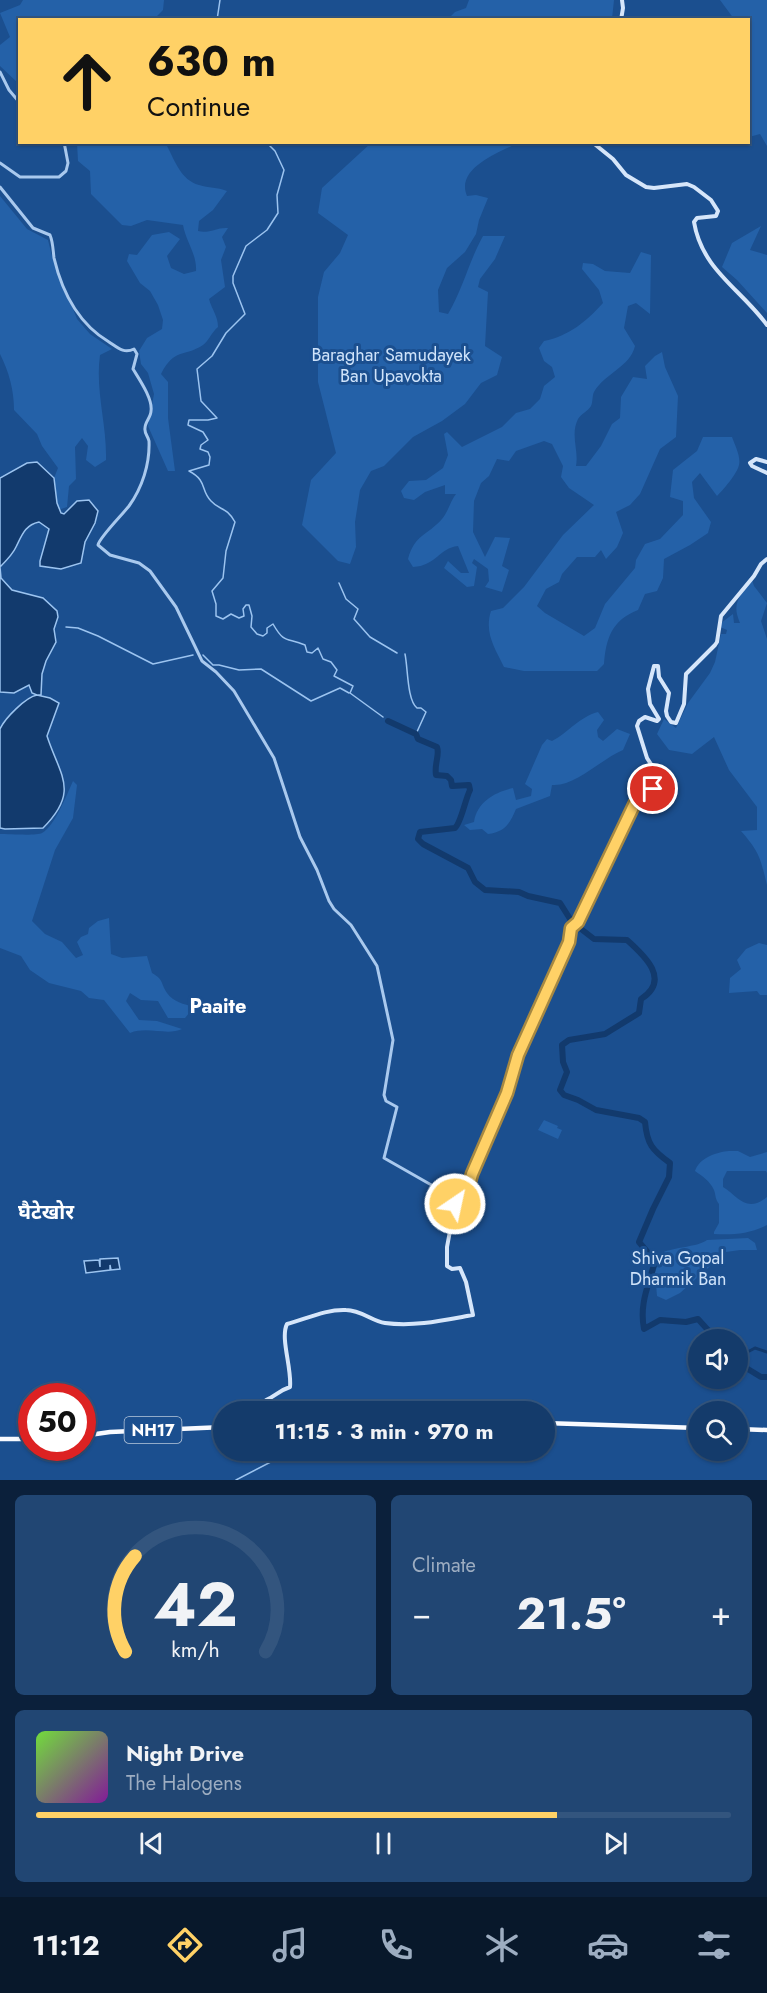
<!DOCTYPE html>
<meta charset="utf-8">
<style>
body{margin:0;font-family:Jost,"Noto Sans Devanagari",sans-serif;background:#214673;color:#f1f3f6;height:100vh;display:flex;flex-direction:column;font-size:22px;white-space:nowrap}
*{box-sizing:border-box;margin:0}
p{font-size:20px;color:#9dadc1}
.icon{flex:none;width:33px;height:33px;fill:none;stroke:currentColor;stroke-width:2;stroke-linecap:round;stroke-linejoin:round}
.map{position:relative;height:1480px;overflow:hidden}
.panel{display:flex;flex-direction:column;gap:15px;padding:15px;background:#0b203b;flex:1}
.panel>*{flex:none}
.hud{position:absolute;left:18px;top:18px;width:732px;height:126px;border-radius:0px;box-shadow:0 2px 4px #0004,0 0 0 2px #33557e;background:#ffd166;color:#111;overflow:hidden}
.tools{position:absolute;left:688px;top:1329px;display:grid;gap:12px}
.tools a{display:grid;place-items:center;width:60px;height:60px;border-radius:50%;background:#143b6b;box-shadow:0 2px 4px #0004,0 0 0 2px #33557e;font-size:30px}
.speed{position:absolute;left:18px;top:1383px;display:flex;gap:12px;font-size:30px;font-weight:700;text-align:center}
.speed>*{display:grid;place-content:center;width:78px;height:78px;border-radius:50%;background:#143b6b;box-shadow:0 2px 4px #0004,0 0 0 2px #33557e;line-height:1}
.speed .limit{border:9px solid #d22;background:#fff;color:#111}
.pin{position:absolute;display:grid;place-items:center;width:51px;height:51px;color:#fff;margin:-26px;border:3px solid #fff;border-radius:50%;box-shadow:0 2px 6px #0007}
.me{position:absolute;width:66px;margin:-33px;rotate:34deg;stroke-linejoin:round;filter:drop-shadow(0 0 4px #0008)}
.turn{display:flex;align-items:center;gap:21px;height:126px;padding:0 30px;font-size:27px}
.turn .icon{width:78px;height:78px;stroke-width:2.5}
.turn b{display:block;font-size:42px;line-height:51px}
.big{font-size:45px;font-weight:700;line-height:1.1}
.panel .tile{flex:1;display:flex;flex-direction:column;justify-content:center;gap:9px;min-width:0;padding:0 21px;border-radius:9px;background:#214673}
.panel .dial{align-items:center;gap:0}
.dial svg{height:156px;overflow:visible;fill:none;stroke:#33557e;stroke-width:7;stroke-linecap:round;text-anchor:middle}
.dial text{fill:#f1f3f6;stroke:none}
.song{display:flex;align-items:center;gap:18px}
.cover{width:72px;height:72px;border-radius:9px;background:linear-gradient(135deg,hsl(100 70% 55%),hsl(290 70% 35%))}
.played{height:6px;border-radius:3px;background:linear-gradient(90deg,#ffd166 75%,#33557e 75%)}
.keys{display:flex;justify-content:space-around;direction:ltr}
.heat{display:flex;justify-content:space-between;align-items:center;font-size:33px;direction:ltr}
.panel .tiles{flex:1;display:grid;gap:15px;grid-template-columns:1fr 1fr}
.tile:last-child{grid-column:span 2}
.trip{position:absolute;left:213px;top:1401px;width:342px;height:60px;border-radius:30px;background:#143b6b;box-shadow:0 2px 4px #0004,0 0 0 2px #33557e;font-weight:700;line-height:60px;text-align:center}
.tabs{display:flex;height:96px;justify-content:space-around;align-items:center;background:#08182b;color:#9dadc1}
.tabs .icon{width:42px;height:42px}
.tabs .selected{color:#ffd166}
.tabs b{font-size:27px;color:#f1f3f6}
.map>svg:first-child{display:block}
.green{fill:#2461a8}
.water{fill:#123a6d;stroke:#9cc4f0;stroke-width:1.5}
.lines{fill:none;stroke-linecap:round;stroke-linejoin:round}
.stream{stroke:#9cc4f0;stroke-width:1.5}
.canal{stroke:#123a6d;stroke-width:3}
.river{stroke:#123a6d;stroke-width:6}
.tertiary{stroke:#a9c9ee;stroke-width:3}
.secondary{stroke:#d6e6fa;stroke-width:4}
.trunk{stroke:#f8faff;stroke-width:4.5}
.route-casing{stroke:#a68842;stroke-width:15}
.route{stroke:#ffd166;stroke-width:10}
.labels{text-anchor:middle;stroke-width:6;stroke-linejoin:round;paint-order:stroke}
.shield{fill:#1b4f8f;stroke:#bbcadd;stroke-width:1.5}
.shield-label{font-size:16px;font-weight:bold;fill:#fff}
.park-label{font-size:18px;fill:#cfe3fa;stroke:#1b4f8f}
.neighbourhood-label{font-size:20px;font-weight:bold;fill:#fff;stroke:#1b4f8f}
</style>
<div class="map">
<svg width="767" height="1480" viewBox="0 0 767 1480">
<rect width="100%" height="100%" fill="#1b4f8f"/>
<!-- green -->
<path class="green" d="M23 0H164L163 10 154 19 20 20 19 84 0 66V45L10 37 0 13 20 5Z
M469 0H614L612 19H448L455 12 466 8Z
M720 0H767V146L760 134 749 137 748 20 734 19Z
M144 142 167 146C175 161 181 180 199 185 209 188 217 187 227 191L213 210 199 221 198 231C209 234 217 227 228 228L222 237 226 247 221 260 225 287 209 299C212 310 218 316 218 327 211 333 208 342 203 345 183 358 175 347 161 374L168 382V418L175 471H168L148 426 154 394 148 373 141 364 139 351 147 338 162 329 163 320 158 305 150 291 140 283 127 261 129 254 137 255 152 235 169 232 180 239 167 256 171 268 184 274 196 271C197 254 186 242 183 225L147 220 131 226 122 225 91 194 90 171 78 161 77 143Z
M371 143H518C500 152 455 168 467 196L476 195 488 198 479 220 476 234 465 252 447 268 438 290 439 312 448 314C463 289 469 261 483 236H505L495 259 480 279 478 287 488 292 485 346 502 357 497 375 481 383 465 404 442 421 413 437 384 466 371 471 360 490 355 522 356 547 350 564 338 561 302 525 311 480 336 453 318 382V297L324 272 340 253 348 235 318 213 322 188Z
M0 196 27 229 48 240 52 256 77 319 90 334 112 349 100 355C95 391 107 424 106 460L95 467 86 460 88 446 82 438 75 447 76 479 69 486 67 507 58 510 54 478 58 468 42 446 37 434 14 410C14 390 9 372 0 354Z
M761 226 750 250 767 255V313L737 280 722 267 732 243Z
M641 252 651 255 650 314 636 303 628 306 624 328 635 346C630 367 605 373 594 392 592 396 593 402 591 406 588 411 581 414 578 419 570 435 579 450 576 466H586L601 446 612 424 620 418 621 397 633 377 647 379 645 366 655 356 662 352 665 367 678 396 676 437 660 449 640 494 630 505 616 512 623 533 617 547 606 559 601 550 595 557H577L562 574 559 582 546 589 537 606 545 613 584 636 595 628 605 604 635 568 636 560 645 544 660 539 683 515V501L670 497 673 470 697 451 703 437H732C735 445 741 457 739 465 737 474 723 490 717 496L700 473 692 482 694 498 711 522 708 533 690 545 664 559 663 578 657 591 645 594 638 610C612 620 606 638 604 664L597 671H524L504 667C495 648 484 633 491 611L503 608 524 587 563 535 594 505 569 488 561 477 563 466 552 444 544 441 516 451 509 461 497 459 489 476 481 483 474 501 473 532 485 557 495 537 510 538 502 566 509 570 502 592 485 587 489 581 488 569 474 559 472 563 477 567 474 586 467 587 444 568 448 561 461 573H469L458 546C439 548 436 566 413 567L408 559C415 534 427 536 442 519 448 512 450 502 456 494H445V485L425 492 414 500 404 498 401 491 409 481 426 480 443 468 448 455 444 434 447 432 462 447 502 427 516 413 530 409 540 399 544 386 555 377 552 367 544 361 539 348 544 341C569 336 587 321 603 303L599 290 582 269 583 263 593 264 605 271 630 273Z
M752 580 754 586 767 603 761 621 767 639V885C760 857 760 853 741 831L757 830V807L729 770 714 737 692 754 669 750 657 734 664 719 676 728 688 703 710 673 715 662 721 634H726L727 630 720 627 721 623 733 614 734 623H740C731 603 740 596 752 580Z
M598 712 604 720 597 730 598 737 603 741 617 729 630 734 623 750C601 759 575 787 552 785L550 796 516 809C510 824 504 832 488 834L482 829 470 830 464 825 474 822C477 802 495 792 513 788L516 800 531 796 532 789 525 784 542 745 547 739 552 741C569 732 579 717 598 712Z
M73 781 77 785 73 818 55 850 32 921 45 934 62 942 76 958 83 955 77 942 81 937 88 934 89 928 98 921 109 918 111 954 122 958 147 956 152 973C164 980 160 982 167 993 173 1002 184 1004 194 1007L185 1018H168L158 1001 141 1000 130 993 126 1001 139 1020 157 1021 182 1029C167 1036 148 1026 130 1033L104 1000 89 998 81 991 49 983 30 970 21 956 0 948V834C9 834 37 836 42 833 55 826 67 794 73 781Z
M759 943 767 945V995H760L757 991 729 993 730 978 741 969 737 960 746 949Z
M544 1120 558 1126 557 1128 562 1130 558 1139 538 1130Z
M729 1151H738L750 1157 767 1152V1173L766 1171H727L723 1179V1187C738 1196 746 1214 767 1197V1225C750 1234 733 1235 714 1234V1232L719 1223V1204C715 1199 716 1196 714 1190 710 1181 702 1176 695 1171 699 1158 717 1152 729 1151Z
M748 1238 755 1243 757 1250H740L726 1252 680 1293 666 1300 657 1296 655 1273 661 1253C674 1247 698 1247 707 1240Z"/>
<!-- water -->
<path class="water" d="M37 462 54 478 57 503 61 513 64 514 77 501 89 500 98 511 95 523 85 542 81 563 61 569 40 566V561L49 529 39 522C25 525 22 535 16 547 13 554 6 561 0 567L1 578 12 590 43 598 57 611 58 617 54 629 56 642 46 661 42 674 41 695H37L50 698 59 703 47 736C60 776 80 791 43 828L5 829 0 828V729C5 718 26 697 37 695L32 693 29 685 14 693 0 692V478L27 463Z
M118 1258 120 1269 111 1270 110 1265V1270L86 1273 84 1261 99 1260 100 1267V1259Z"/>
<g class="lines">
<!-- stream -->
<path class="stream" d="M217 20 220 0
M266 142 275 151 284 170 277 195 278 213 267 230 246 246 233 276V283L245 314 226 333 212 356 197 369 201 401 217 418 208 420H189L188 425 203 432 208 440 201 445 200 449 208 452 210 457 209 465 189 471C208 481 200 490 211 501 220 511 226 506 235 522L226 551 223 578 212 591 216 604V616L223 619 231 614 239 618 244 616 243 609 246 605H249L252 616 251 627 257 634 263 636 267 633V628L273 624C285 645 287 637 305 645L307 652 312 653 318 648 323 659 331 662 337 670 334 676 353 686 350 693 383 717
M339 583 346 599 358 609 354 619 370 637 397 653
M66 627 78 628 98 636 153 664 193 655
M405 654C408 668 407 700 417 708H421L426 712 416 734
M203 655 213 665H219L239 670 261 669 311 701 340 688 349 693
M381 1450 422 1457
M236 1480 294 1450"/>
<!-- canal -->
<path class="canal" d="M742 1355 755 1348 767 1352"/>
<!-- river -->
<path class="river" d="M388 721 416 734 418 739 437 747C440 755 434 764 436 775L447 776 451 780 452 786 469 785 470 790C465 800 461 823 455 828L420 832 418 839 423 844 468 868 475 882 485 890 519 892 528 896 560 903 572 922 594 939 627 940C645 956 671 980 641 999L639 1013 605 1034 569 1040 562 1045 563 1062 567 1072 560 1090 564 1095 578 1100 596 1110 639 1118 645 1122C647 1144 652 1150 670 1163L669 1177 653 1209 639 1242 655 1261C649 1285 639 1303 644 1329L660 1320 686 1322 698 1319 717 1340
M738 1363 761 1377H767"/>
<!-- tertiary -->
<path class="tertiary" d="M0 72 9 90 20 103
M0 163 20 177H59L66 171 68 163 64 142
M0 187 33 228 50 235C53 242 53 250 54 258 62 292 79 324 109 342 118 348 124 354 134 349L137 354 133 369C139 379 153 399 151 411 151 417 145 422 145 428 144 433 148 436 149 441 150 464 142 488 129 506 122 515 99 538 98 545L110 555 139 563 150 571 176 607 202 661 216 672 234 691 274 758 300 837 317 870 329 901 334 909 351 925 377 966 393 1040 384 1095 386 1101 397 1107 384 1158 456 1199"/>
<!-- secondary -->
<path class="secondary" d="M621 20 623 8 622 0
M592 142 613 159 626 175 646 187 654 188 687 184 694 187 711 200 718 211 716 216 697 218 694 222C702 270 741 289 767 325
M767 462 756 459 750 463 752 466 767 473
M578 922 635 803C642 794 654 791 659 782L656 772 647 758 637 726 639 721 645 717 657 721 659 719 650 704 648 689 654 666H658L659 677 669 693 666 711 667 716 671 722 676 723 684 704 686 674 715 645 717 642 721 616 754 576 761 564 767 559
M266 1412V1400C276 1396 278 1391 290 1387 292 1368 280 1338 287 1324 306 1319 326 1309 346 1310 361 1310 372 1321 385 1323 415 1327 445 1320 473 1315L466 1282 460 1268 452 1269 447 1266V1247L456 1199 466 1196 472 1174 507 1093 518 1055 569 942 571 928"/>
<!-- trunk -->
<path class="trunk" d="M544 1423 699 1428
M738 1429 767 1430
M82 1436 110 1432 224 1427
M0 1439H32"/>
</g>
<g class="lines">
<!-- route casing -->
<g class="route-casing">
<path id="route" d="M455 1204 456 1200 466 1196 472 1174 507 1093 518 1055 569 942 571 928 578 922 635 803 639 797 653 789"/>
</g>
<!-- route -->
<use href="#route" class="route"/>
</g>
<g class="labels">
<!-- shield labels -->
<rect class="shield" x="124.5" y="1417" width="57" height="26" rx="4.5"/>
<g class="shield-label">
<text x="153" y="1436">NH17</text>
</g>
<!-- park labels -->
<g class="park-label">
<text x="391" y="361">Baraghar Samudayek<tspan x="391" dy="21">Ban Upavokta</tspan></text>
<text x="678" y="1264">Shiva Gopal<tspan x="678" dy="21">Dharmik Ban</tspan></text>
</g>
<!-- neighbourhood labels -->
<g class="neighbourhood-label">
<text x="218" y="1013">Paaite</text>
<text x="46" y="1219">घैटेखोर</text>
</g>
</g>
</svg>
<div class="tools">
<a><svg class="icon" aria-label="sound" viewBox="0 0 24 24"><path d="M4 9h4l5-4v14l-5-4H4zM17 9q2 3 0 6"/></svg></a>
<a><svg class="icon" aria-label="search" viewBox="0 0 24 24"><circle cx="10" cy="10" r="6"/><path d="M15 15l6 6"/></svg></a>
</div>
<div class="speed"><div class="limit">50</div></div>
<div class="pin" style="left:653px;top:789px;background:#d93025"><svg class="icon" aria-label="arrive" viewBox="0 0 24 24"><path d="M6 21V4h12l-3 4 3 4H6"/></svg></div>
<svg class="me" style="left:455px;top:1204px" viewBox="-20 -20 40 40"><circle r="17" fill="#ffd166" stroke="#fff" stroke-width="3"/><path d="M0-11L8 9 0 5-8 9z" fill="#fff"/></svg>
<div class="trip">11:15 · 3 min · 970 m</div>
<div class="hud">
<div class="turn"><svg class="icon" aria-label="ahead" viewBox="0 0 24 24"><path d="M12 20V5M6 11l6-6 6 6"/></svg><div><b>630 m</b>Continue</div></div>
</div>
</div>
<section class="panel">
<div class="tiles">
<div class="tile dial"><svg viewBox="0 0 100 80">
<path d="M14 69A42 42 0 1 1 86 69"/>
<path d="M14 69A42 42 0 0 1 19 20" stroke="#ffd166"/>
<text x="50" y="56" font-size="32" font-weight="700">42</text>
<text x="50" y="72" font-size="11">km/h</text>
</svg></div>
<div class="tile"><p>Climate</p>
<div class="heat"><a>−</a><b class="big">21.5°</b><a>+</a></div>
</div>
<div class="tile">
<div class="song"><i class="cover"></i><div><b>Night Drive</b><p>The Halogens</p></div></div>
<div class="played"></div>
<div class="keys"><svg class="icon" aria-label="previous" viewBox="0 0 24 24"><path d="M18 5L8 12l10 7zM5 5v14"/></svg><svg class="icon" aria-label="pause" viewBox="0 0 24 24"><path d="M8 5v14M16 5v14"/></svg><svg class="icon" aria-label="next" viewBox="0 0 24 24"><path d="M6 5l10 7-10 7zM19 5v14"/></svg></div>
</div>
</div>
</section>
<nav class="tabs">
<b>11:12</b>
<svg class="icon selected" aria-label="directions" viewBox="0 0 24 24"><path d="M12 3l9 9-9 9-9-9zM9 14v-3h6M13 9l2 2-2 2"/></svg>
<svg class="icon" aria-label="music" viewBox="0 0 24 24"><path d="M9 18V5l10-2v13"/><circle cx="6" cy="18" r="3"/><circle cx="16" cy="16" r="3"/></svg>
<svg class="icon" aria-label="phone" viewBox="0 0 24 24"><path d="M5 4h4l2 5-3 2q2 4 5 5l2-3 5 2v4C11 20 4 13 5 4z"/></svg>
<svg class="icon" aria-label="climate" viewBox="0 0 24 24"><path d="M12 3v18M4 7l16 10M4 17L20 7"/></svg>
<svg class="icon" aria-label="car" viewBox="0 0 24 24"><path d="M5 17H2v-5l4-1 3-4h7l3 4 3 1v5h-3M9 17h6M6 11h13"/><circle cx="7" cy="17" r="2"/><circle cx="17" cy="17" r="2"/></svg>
<svg class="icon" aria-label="filters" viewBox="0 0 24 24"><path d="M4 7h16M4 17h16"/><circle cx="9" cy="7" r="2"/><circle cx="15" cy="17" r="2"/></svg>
</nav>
